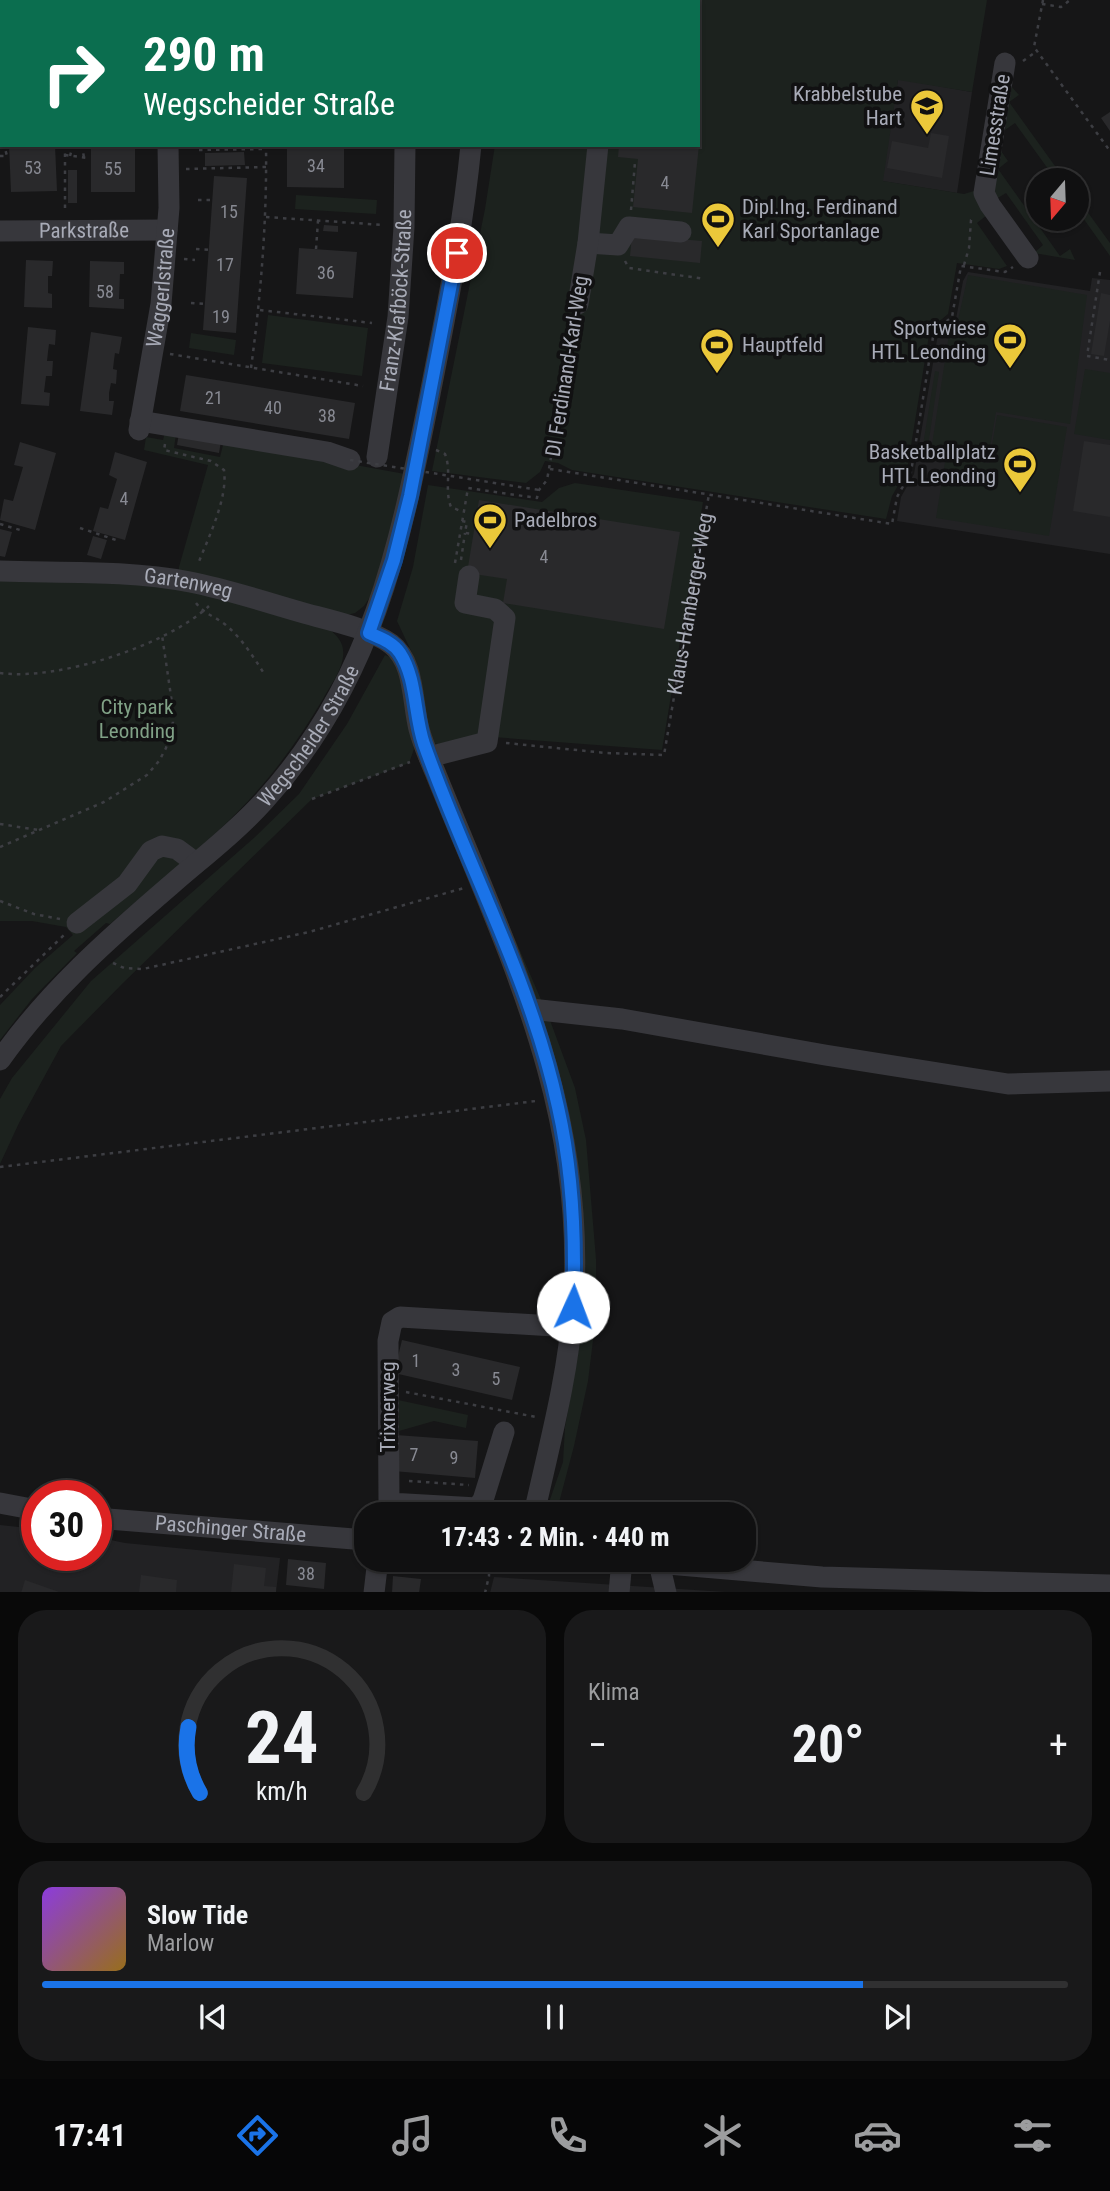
<!DOCTYPE html>
<html lang="de">
<meta charset="utf-8">
<style>
body{margin:0;font-family:"Roboto Condensed",sans-serif;background:#19191a;color:#f1f3f6;height:100vh;display:flex;flex-direction:column;font-size:26px;white-space:nowrap}
*{box-sizing:border-box;margin:0}
p{font-size:23px;color:#9c9d9f}
.icon{flex:none;width:38px;height:38px;fill:none;stroke:currentColor;stroke-width:2;stroke-linecap:round;stroke-linejoin:round}
.map{position:relative;height:1592px;overflow:hidden}
.sheet{display:flex;flex-direction:column;gap:18px;padding:18px;background:#090909;flex:1}
.sheet>*{flex:none}
.hud{position:absolute;left:0px;top:0px;width:700px;height:147px;box-shadow:0 2px 5px #0004,0 0 0 2px #303031;background:#0b6e4f;color:#fff;overflow:hidden}
.needle{width:46px;rotate:199deg}
.buttons{position:absolute;left:1026px;top:168px;display:grid;gap:14px}
.buttons a{display:grid;place-items:center;width:63px;height:63px;border-radius:50%;background:#101011;box-shadow:0 2px 5px #0004,0 0 0 2px #303031;font-size:35px}
.speed{position:absolute;left:21px;top:1480px;display:flex;gap:14px;font-size:35px;font-weight:700;text-align:center}
.speed>*{display:grid;place-content:center;width:91px;height:91px;border-radius:50%;background:#101011;box-shadow:0 2px 5px #0004,0 0 0 2px #303031;line-height:1}
.speed .limit{border:10px solid #d22;background:#fff;color:#111}
.pin{position:absolute;display:grid;place-items:center;width:60px;height:60px;color:#fff;margin:-30px;border:4px solid #fff;border-radius:50%;box-shadow:0 2px 7px #0007}
.me{position:absolute;width:77px;margin:-38px;rotate:2deg;stroke-linejoin:round;filter:drop-shadow(0 0 5px #0008)}
.turn{display:flex;align-items:center;gap:24px;height:147px;padding:0 28px;font-size:32px}
.turn .icon{width:91px;height:91px;stroke-width:2.5}
.turn b{display:block;font-size:49px;line-height:60px}
.big{font-size:52px;font-weight:700;line-height:1.1}
.sheet .widget{flex:1;display:flex;flex-direction:column;justify-content:center;gap:10px;min-width:0;padding:0 24px;border-radius:28px;background:#19191a}
.sheet .dial{align-items:center;gap:0}
.dial svg{height:182px;overflow:visible;fill:none;stroke:#303031;stroke-width:7;stroke-linecap:round;text-anchor:middle}
.dial text{fill:#f1f3f6;stroke:none}
.song{display:flex;align-items:center;gap:21px}
.cover{width:84px;height:84px;border-radius:10px;background:linear-gradient(135deg,hsl(270 70% 55%),hsl(40 70% 35%))}
.played{height:7px;border-radius:4px;background:linear-gradient(90deg,#1a73e8 80%,#303031 80%)}
.keys{display:flex;justify-content:space-around;direction:ltr}
.heat{display:flex;justify-content:space-between;align-items:center;font-size:38px;direction:ltr}
.sheet .tiles{flex:1;display:grid;gap:18px;grid-template-columns:1fr 1fr}
.widget:last-child{grid-column:span 2}
.trip{position:absolute;left:354px;top:1502px;width:402px;height:70px;border-radius:28px;background:#101011;box-shadow:0 2px 5px #0004,0 0 0 2px #303031;font-weight:700;line-height:70px;text-align:center}
.tab-bar{display:flex;height:112px;justify-content:space-around;align-items:center;background:#060607;color:#9c9d9f}
.tab-bar .icon{width:49px;height:49px}
.tab-bar .selected{color:#1a73e8}
.tab-bar b{font-size:32px;color:#f1f3f6}
.map>svg:first-child{display:block}
.built{fill:#222224}
.green{fill:#1c221e}
.building{fill:#29292b}
.lines{fill:none;stroke-linecap:round;stroke-linejoin:round}
.path{stroke:#3d3e43;stroke-width:2.5;stroke-dasharray:3.5 5;stroke-linecap:butt}
.minor{stroke:#37373c;stroke-width:21}
.path-bridge{stroke:#3d3e43;stroke-width:2.5;stroke-dasharray:3.5 5;stroke-linecap:butt}
.route-casing{stroke:#114b97;stroke-width:18}
.route{stroke:#1a73e8;stroke-width:12}
.labels{text-anchor:middle;stroke-width:7;stroke-linejoin:round;paint-order:stroke}
.number-label{font-size:18px;fill:#888a93}
.poi-label{font-size:21px;fill:#a8abb7;stroke:#111112;text-anchor:end}
.street-label{font-size:21px;fill:#a8abb7;stroke:#111112}
.park-label{font-size:21px;fill:#80a186;stroke:#111112}
</style>
<div class="map">
<svg width="1110" height="1593" viewBox="0 0 1110 1593">
<rect width="100%" height="100%" fill="#161617"/>
<!-- built -->
<path class="built" d="M898 79 972 92 957 193 882 181Z
M968 272 1090 291 1092 278 1110 280V554L897 521 901 497 914 474 938 334 956 319 963 281Z
M0 1525 37 1529V1556H96V1537L125 1543 280 1558 276 1592H0Z
M494 1577 726 1592 490 1593Z"/>
<!-- green -->
<path class="green" d="M548 0H987L972 92 898 80 883 181 964 194 977 190 987 215 977 223 1007 266 999 269 957 263 948 314 930 329 907 470 892 496 886 519 572 470 558 463 545 461 540 472 526 483 432 471 485 209 495 145H698V2H544Z
M1011 86 1019 95 1009 102 1065 180H1056L1015 123 1005 130Z
M1001 151 1008 161 998 169 1060 256 1070 249 1075 260 1034 253 1043 245 1006 193 996 199 992 188Z
M296 195 377 200 376 214 295 209Z
M1076 196 1110 243V256L1076 208Z
M968 275 1087 295 1070 424 996 412 988 459 931 451 950 328 958 320Z
M268 315 368 328 362 376 262 363Z
M191 333 236 340 234 355 189 348Z
M1085 369 1110 373V440L1074 434Z
M935 371 939 372 928 446 923 445Z
M997 415 1067 427 1049 536 936 518 946 456 989 463Z
M165 432 176 434 174 448 220 457 224 441 405 474 385 553 370 597 364 606 355 613 347 615 179 573V567L208 465 144 450 146 437 163 440Z
M575 483 703 502 662 750 480 736 440 745 434 743 430 738 412 653 397 621 413 567 428 485 542 502 559 488Z
M0 579 180 586 324 625C331 631 339 636 342 645 348 663 331 684 323 699 304 731 282 763 257 791 214 840 159 881 110 924L106 923 74 951 77 953 32 999 0 1040V1005L35 968 73 935 66 927 32 921H0Z
M385 655 392 658 404 681 414 749 409 763 312 799 123 983 61 1046 19 1123 0 1164V1099L12 1078 91 981 255 837 299 794 347 724Z
M485 869 551 1023 575 1088 586 1140 596 1259V1316L588 1381 574 1446 556 1514H545L563 1462 565 1427 582 1331 584 1287 581 1193 574 1141 563 1087 544 1022Z
M398 1400 468 1415 466 1428 434 1421 399 1431Z"/>
<!-- building -->
<path class="building" d="M1110 112V131L1101 118Z
M931 133 949 136 942 178 887 168 892 141 928 148Z
M9 145H55L57 191 11 192Z
M91 145H135V192H91Z
M287 145H344V188L287 187Z
M619 145H699L692 213 633 207 638 159 618 157Z
M244 152 245 165 205 166V153Z
M68 170H77V203H68Z
M214 176 247 178 236 333 203 330Z
M324 225 338 226V232L323 231Z
M632 235 702 241 700 263 630 256Z
M299 248 357 252 353 298 296 294Z
M26 260 53 261 52 276H48V293L52 294V308L24 307Z
M90 261 124 262V274H120L119 299H124V309L89 307Z
M1101 293 1110 295V321L1104 356 1091 354Z
M28 327 56 330 55 345 49 344 48 352 47 361H53L52 376H46L44 392 50 393 49 406 21 404Z
M91 332 122 337 119 354 115 353 114 360 113 369 117 370 116 384 111 383 109 393V401H114L112 415 80 411Z
M186 375 355 403 349 439 180 411Z
M179 433 221 441 219 453 177 445Z
M1084 441 1110 445V517L1073 511Z
M20 442 56 453 35 530 0 520 4 499 13 501 23 467 14 465Z
M115 452 147 462 125 540 93 531 100 507 108 509 117 479 109 475Z
M479 500 680 532 664 629 503 603 507 579 467 573Z
M0 529 12 532 5 557 0 556Z
M93 536 107 540 101 559 87 555Z
M402 1340 520 1367 512 1400 394 1373Z
M396 1435 478 1441 475 1478 393 1471Z
M288 1559 326 1563 324 1589 286 1585Z
M234 1564 266 1568 264 1586 276 1587V1593H231Z
M141 1575 177 1580 176 1593H139Z
M393 1576 421 1579 419 1593H392Z
M25 1580 59 1592V1593H21Z"/>
<g class="lines">
<!-- path -->
<g class="path">
<path d="M58 0V2"/>
<path d="M1043 0 1034 47 1110 151"/>
<path d="M1042 4 1061 7 1070 0"/>
<path d="M1023 61 1037 51"/>
<path d="M0 101H2"/>
<path d="M0 126 2 134"/>
<path d="M65 145V212"/>
<path d="M82 145 84 158"/>
<path d="M199 150 266 149"/>
<path d="M65 155 88 158"/>
<path d="M0 156H7L4 145"/>
<path d="M70 156 73 145"/>
<path d="M186 169 266 167"/>
<path d="M198 200H213"/>
<path d="M631 210 635 162"/>
<path d="M266 217 384 225"/>
<path d="M196 249 210 250"/>
<path d="M316 249 318 221"/>
<path d="M184 259 195 260"/>
<path d="M625 261 629 268 705 279"/>
<path d="M964 265 969 248 971 220 974 217"/>
<path d="M1100 272 1087 356 1110 360"/>
<path d="M191 303 205 304"/>
<path d="M260 310 372 323"/>
<path d="M170 354 363 386"/>
<path d="M251 368C261 294 267 220 266 145"/>
<path d="M165 444 164 450 211 461 224 470C228 499 208 538 198 564"/>
<path d="M436 450 445 454C452 472 444 489 451 507L463 512"/>
<path d="M550 469 892 524 897 497 911 472 934 331 952 317 961 266 1005 272 1013 267"/>
<path d="M462 521 467 522 465 533 473 534"/>
<path d="M0 524 20 530"/>
<path d="M80 528 116 540"/>
<path d="M461 560 465 533"/>
<path d="M455 563 468 488 537 498 539 490 547 480 575 321"/>
<path d="M196 603C205 615 217 617 227 626 243 640 254 658 265 675"/>
<path d="M0 673C57 681 166 646 209 606"/>
<path id="s1" d="M506 743 606 753 664 755 709 494"/>
<path d="M312 799 410 762"/>
<path d="M0 824 38 830"/>
<path d="M0 847 104 802 147 775 159 761 166 748 173 722 172 703 162 635"/>
<path d="M0 901 34 914 60 919"/>
<path d="M113 963 124 968 143 969 309 932 464 888"/>
<path d="M0 997 64 935"/>
<path d="M0 1167 536 1101"/>
<path d="M406 1392 536 1417"/>
<path d="M409 1481 469 1485"/>
<path d="M429 1559 596 1573"/>
<path d="M485 1593 489 1576V1566"/>
</g>
<!-- minor -->
<g class="minor">
<path d="M159 0V2"/>
<path d="M381 0V2"/>
<path d="M426 0V2"/>
<path d="M541 0 542 2"/>
<path d="M229 2 250 0"/>
<path d="M494 2V0"/>
<path d="M1005 63 984 193 990 205 1028 258"/>
<path id="s2" d="M0 231 167 230"/>
<path d="M588 243 618 245 629 227 681 232"/>
<path d="M578 304 588 243 598 145"/>
<path d="M140 421 327 452 350 460"/>
<path id="s3" d="M139 430 161 304 169 208 168 145"/>
<path id="s4" d="M377 457 398 317 404 227 405 145"/>
<path id="s5" d="M0 571C63 573 128 570 190 582 231 590 271 604 311 615 334 621 372 630 391 644 415 662 412 702 419 729 423 744 429 758 435 772 507 951 588 1109 573 1307 568 1377 549 1446 534 1514"/>
<path d="M429 757 487 742 505 618 495 609 465 603 469 576"/>
<path d="M77 923 127 884 151 851 162 846 177 849 196 863"/>
<path d="M531 1009 622 1019 825 1055 1008 1084 1110 1081"/>
<path id="s6" d="M0 1060C48 992 109 938 172 884 203 857 236 832 264 801 374 680 400 544 431 389 447 308 463 228 471 145"/>
<path d="M504 1432 483 1500 477 1508 389 1503 388 1341 392 1322 400 1317 571 1327"/>
<path d="M0 1503 37 1510"/>
<path id="s7" d="M96 1518 366 1540"/>
<path d="M609 1559 822 1577 1110 1585"/>
<path d="M659 1563 666 1593"/>
<path d="M374 1593 378 1559"/>
<path d="M619 1593 622 1560"/>
</g>
<!-- path-bridge -->
<path class="path-bridge" d="M350 460 539 490"/>
</g>
<g class="lines">
<!-- route casing -->
<g class="route-casing">
<path id="route" d="M457 253 410 496 394 560 369 633C380 638 393 642 400 653 417 679 414 715 424 744 467 866 531 980 558 1107 573 1173 576 1239 573 1307"/>
</g>
<!-- route -->
<use href="#route" class="route"/>
</g>
<!-- icons -->
<defs>
<g id="school-pin" transform="scale(1.75)"><path d="M0 17L-7.5 6A9.5 9.5 0 1 1 7.5 6Z" fill="#ebc83a" stroke="#111112"/><path d="M0-5L7-2L0 1L-7-2ZM-4 1L0 2.5L4 1V4Q0 6-4 4Z" fill="#111"/></g>
<g id="stadium-pin" transform="scale(1.75)"><path d="M0 17L-7.5 6A9.5 9.5 0 1 1 7.5 6Z" fill="#ebc83a" stroke="#111112"/><path d="M0-5a6.5 5 0 1 0 0 10a6.5 5 0 1 0 0-10ZM-3.5-1.8h7v3.6h-7Z" fill="#111"/></g>
</defs>
<g fill-rule="evenodd">
<use href="#school-pin" x="927" y="106"/>
<use href="#stadium-pin" x="718" y="219"/>
<use href="#stadium-pin" x="1010" y="340"/>
<use href="#stadium-pin" x="717" y="345"/>
<use href="#stadium-pin" x="1020" y="464"/>
<use href="#stadium-pin" x="490" y="520"/>
</g>
<g class="labels">
<!-- number labels -->
<g class="number-label">
<text x="316" y="172">34</text>
<text x="33" y="174">53</text>
<text x="113" y="175">55</text>
<text x="665" y="189">4</text>
<text x="229" y="218">15</text>
<text x="225" y="271">17</text>
<text x="326" y="279">36</text>
<text x="105" y="298">58</text>
<text x="221" y="323">19</text>
<text x="214" y="404">21</text>
<text x="273" y="414">40</text>
<text x="327" y="422">38</text>
<text x="124" y="505">4</text>
<text x="544" y="563">4</text>
<text x="416" y="1367">1</text>
<text x="456" y="1376">3</text>
<text x="496" y="1385">5</text>
<text x="414" y="1461">7</text>
<text x="454" y="1464">9</text>
<text x="306" y="1580">38</text>
</g>
<!-- poi labels -->
<g class="poi-label">
<text x="902" y="101">Krabbelstube<tspan x="902" dy="24">Hart</tspan></text>
<text x="742" y="214" text-anchor="start">Dipl.Ing. Ferdinand<tspan x="742" dy="24">Karl Sportanlage</tspan></text>
<text x="986" y="335">Sportwiese<tspan x="986" dy="24">HTL Leonding</tspan></text>
<text x="742" y="352" text-anchor="start">Hauptfeld</text>
<text x="996" y="459">Basketballplatz<tspan x="996" dy="24">HTL Leonding</tspan></text>
<text x="514" y="527" text-anchor="start">Padelbros</text>
</g>
<!-- street labels -->
<g class="street-label">
<text transform="translate(995 125) rotate(-81)" y="7">Limesstraße</text>
<text dy="7" stroke="none"><textPath href="#s2" startOffset="84">Parkstraße</textPath></text>
<text dy="7" stroke="none"><textPath href="#s3" startOffset="144">Waggerlstraße</textPath></text>
<text dy="7" stroke="none"><textPath href="#s4" startOffset="158">Franz-Klafböck-Straße</textPath></text>
<text transform="translate(567 366) rotate(-81)" y="7">DI Ferdinand-Karl-Weg</text>
<text dy="7" stroke="none"><textPath href="#s5" startOffset="189">Gartenweg</textPath></text>
<text dy="7" stroke="none"><textPath href="#s1" startOffset="312">Klaus-Hamberger-Weg</textPath></text>
<text dy="7" stroke="none"><textPath href="#s6" startOffset="450">Wegscheider Straße</textPath></text>
<text transform="translate(388 1407) rotate(-90)" y="7">Trixnerweg</text>
<text dy="7" stroke="none"><textPath href="#s7" startOffset="135">Paschinger Straße</textPath></text>
</g>
<!-- park labels -->
<g class="park-label">
<text x="137" y="714">City park<tspan x="137" dy="24">Leonding</tspan></text>
</g>
</g>
</svg>
<div class="buttons">
<a><svg class="needle" viewBox="-14 -14 28 28"><path d="M0-13l5 13h-10z" fill="#e53935"/><path d="M0 13l5-13h-10z" fill="#9c9d9f"/></svg></a>
</div>
<div class="speed"><div class="limit">30</div></div>
<div class="pin" style="left:457px;top:253px;background:#d93025"><svg class="icon" aria-label="arrive" viewBox="0 0 24 24"><path d="M6 21V4h12l-3 4 3 4H6"/></svg></div>
<svg class="me" style="left:573px;top:1307px" viewBox="-20 -20 40 40"><circle r="19" fill="#fff"/><path d="M0-13L10 11 0 6-10 11z" fill="#1a73e8"/></svg>
<div class="trip">17:43 · 2 Min. · 440 m</div>
<div class="hud">
<div class="turn"><svg class="icon" aria-label="right" viewBox="0 0 24 24"><path d="M7 20v-9h11M14 6l5 5-5 5"/></svg><div><b>290 m</b>Wegscheider Straße</div></div>
</div>
</div>
<section class="sheet">
<div class="tiles">
<div class="widget dial"><svg viewBox="0 0 100 80">
<path d="M14 69A42 42 0 1 1 86 69"/>
<path d="M14 69A42 42 0 0 1 9 40" stroke="#1a73e8"/>
<text x="50" y="56" font-size="32" font-weight="700">24</text>
<text x="50" y="72" font-size="11">km/h</text>
</svg></div>
<div class="widget"><p>Klima</p>
<div class="heat"><a>−</a><b class="big">20°</b><a>+</a></div>
</div>
<div class="widget">
<div class="song"><i class="cover"></i><div><b>Slow Tide</b><p>Marlow</p></div></div>
<div class="played"></div>
<div class="keys"><svg class="icon" aria-label="previous" viewBox="0 0 24 24"><path d="M18 5L8 12l10 7zM5 5v14"/></svg><svg class="icon" aria-label="pause" viewBox="0 0 24 24"><path d="M8 5v14M16 5v14"/></svg><svg class="icon" aria-label="next" viewBox="0 0 24 24"><path d="M6 5l10 7-10 7zM19 5v14"/></svg></div>
</div>
</div>
</section>
<nav class="tab-bar">
<b>17:41</b>
<svg class="icon selected" aria-label="directions" viewBox="0 0 24 24"><path d="M12 3l9 9-9 9-9-9zM9 14v-3h6M13 9l2 2-2 2"/></svg>
<svg class="icon" aria-label="music" viewBox="0 0 24 24"><path d="M9 18V5l10-2v13"/><circle cx="6" cy="18" r="3"/><circle cx="16" cy="16" r="3"/></svg>
<svg class="icon" aria-label="phone" viewBox="0 0 24 24"><path d="M5 4h4l2 5-3 2q2 4 5 5l2-3 5 2v4C11 20 4 13 5 4z"/></svg>
<svg class="icon" aria-label="climate" viewBox="0 0 24 24"><path d="M12 3v18M4 7l16 10M4 17L20 7"/></svg>
<svg class="icon" aria-label="car" viewBox="0 0 24 24"><path d="M5 17H2v-5l4-1 3-4h7l3 4 3 1v5h-3M9 17h6M6 11h13"/><circle cx="7" cy="17" r="2"/><circle cx="17" cy="17" r="2"/></svg>
<svg class="icon" aria-label="filters" viewBox="0 0 24 24"><path d="M4 7h16M4 17h16"/><circle cx="9" cy="7" r="2"/><circle cx="15" cy="17" r="2"/></svg>
</nav>
